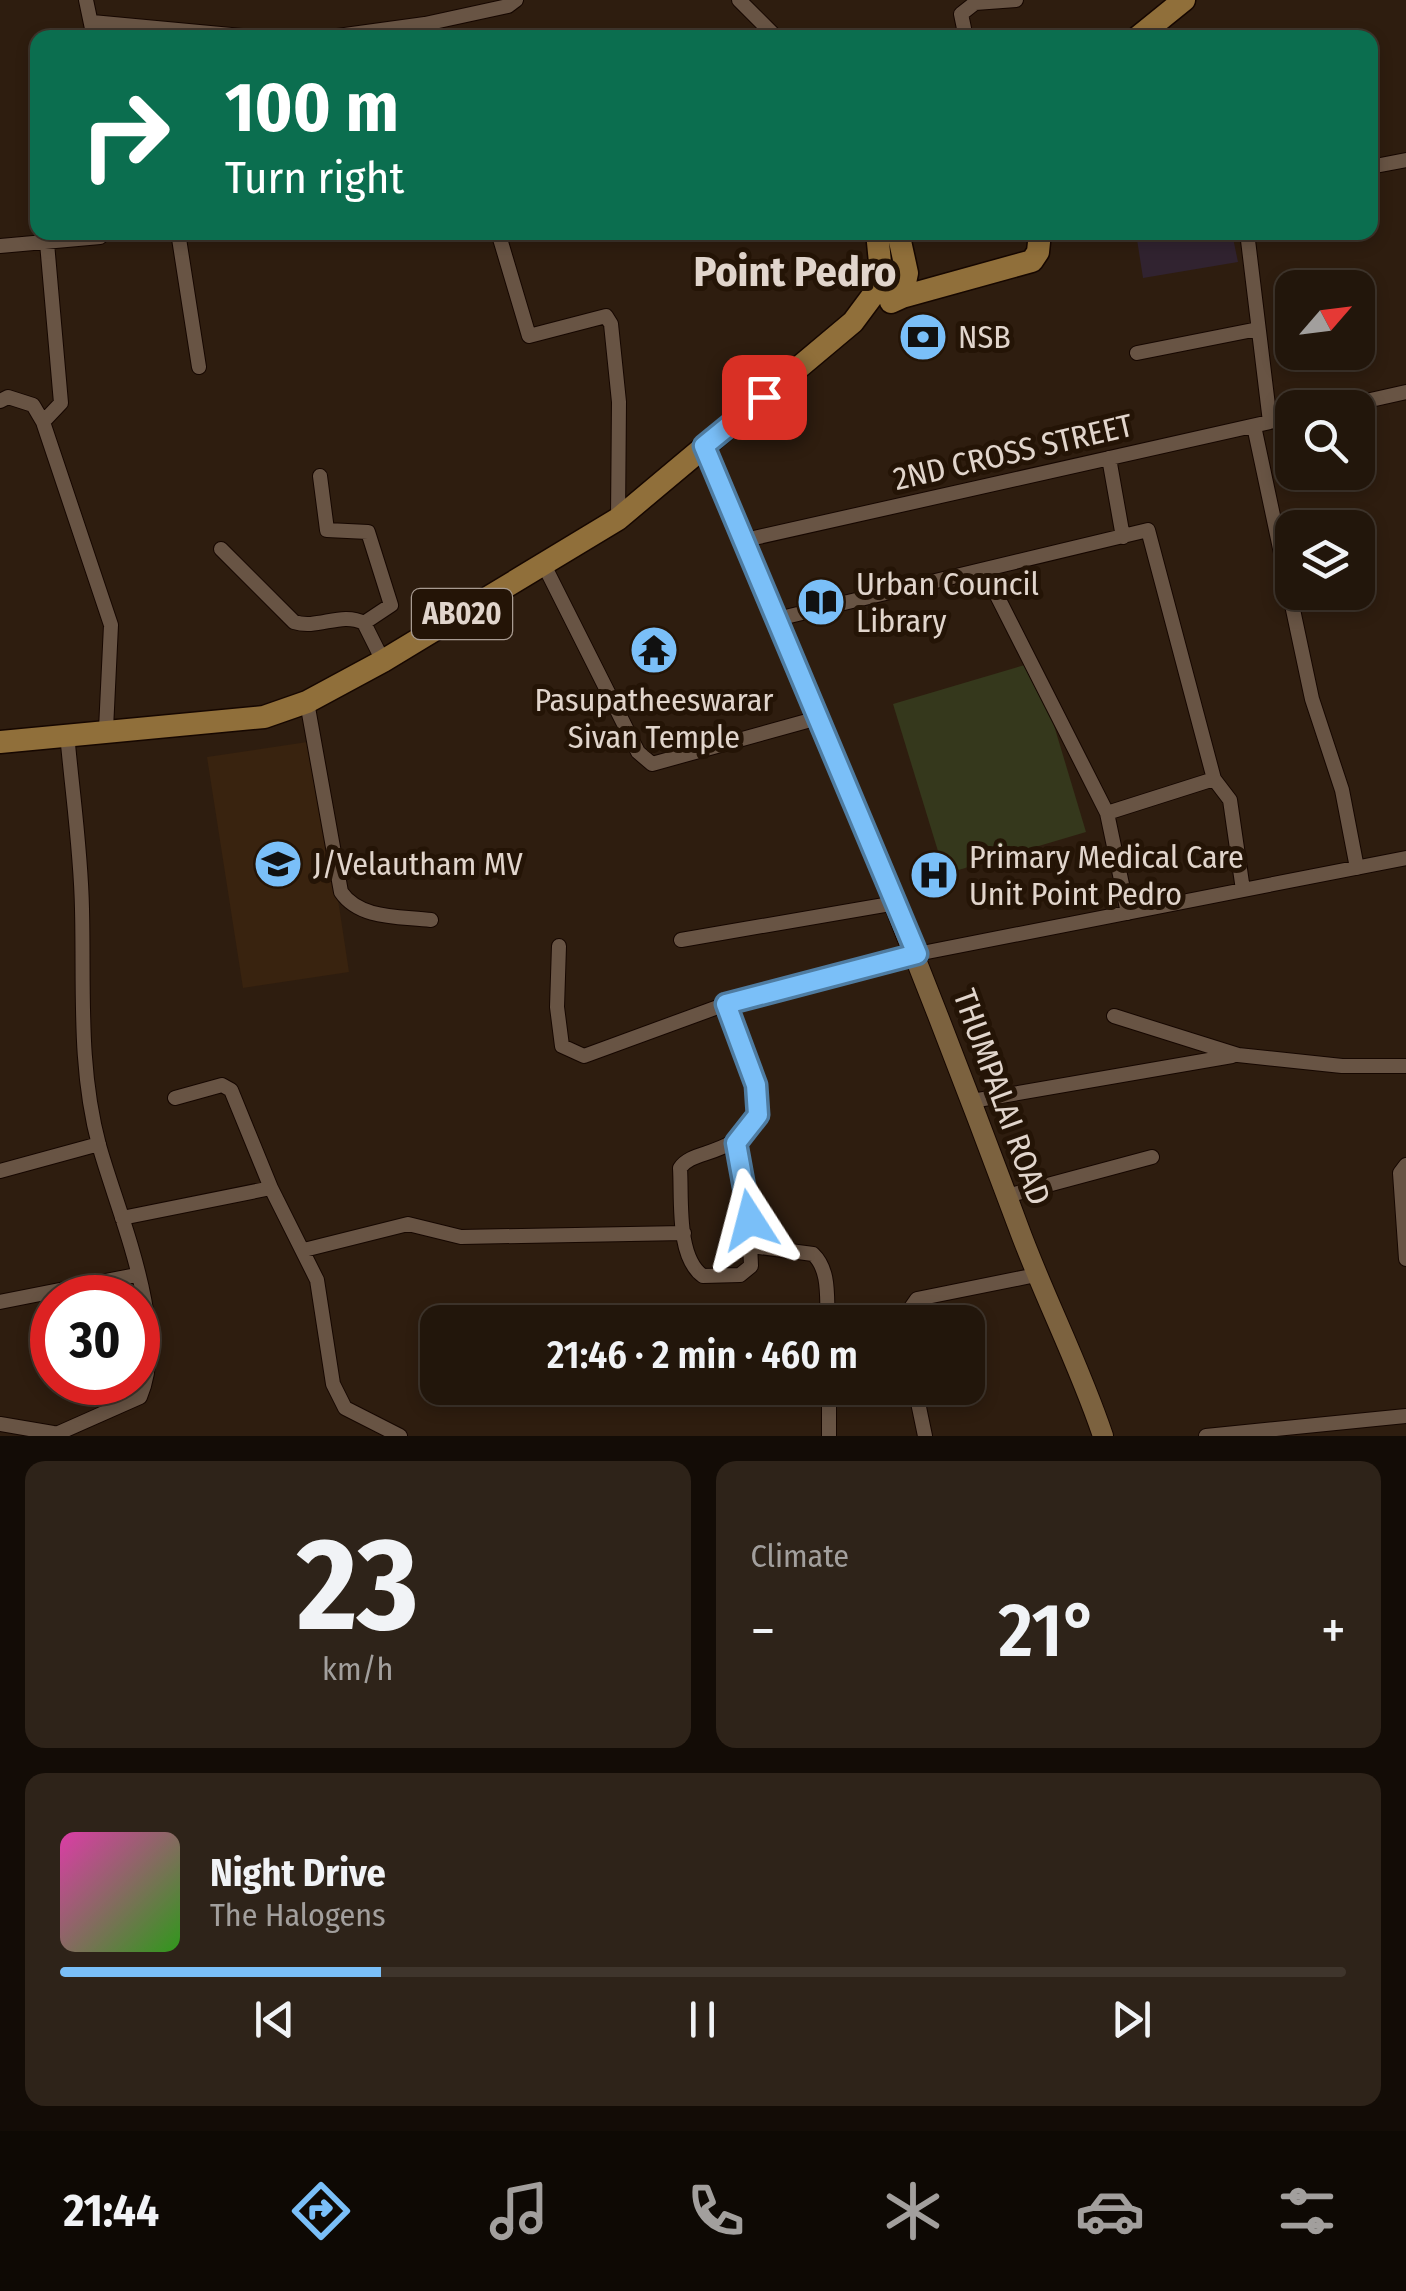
<!DOCTYPE html>
<meta charset="utf-8">
<style>
body{margin:0;font-family:"Fira Sans Condensed",sans-serif;background:#2e2319;color:#f1f3f6;height:100vh;display:flex;flex-direction:column;font-size:38px;white-space:nowrap}
*{box-sizing:border-box;margin:0}
p{font-size:32px;color:#a29f9d}
.icon{flex:none;width:55px;height:55px;fill:none;stroke:currentColor;stroke-width:2;stroke-linecap:round;stroke-linejoin:round}
.map{position:relative;height:1436px;overflow:hidden}
.drawer{display:flex;flex-direction:column;gap:25px;padding:25px;background:#130c06;flex:1}
.drawer>*{flex:none}
.hud{position:absolute;left:30px;top:30px;width:1348px;height:210px;border-radius:20px;box-shadow:0 5px 15px #0003,0 0 0 2px #3f352c;background:#0b6e4f;color:#fff;overflow:hidden}
.needle{width:65px;rotate:62deg}
.fabs{position:absolute;left:1275px;top:270px;display:grid;gap:20px}
.fabs a{display:grid;place-items:center;width:100px;height:100px;border-radius:20px;background:#22160b;box-shadow:0 5px 15px #0003,0 0 0 2px #3f352c;font-size:50px}
.speed{position:absolute;left:30px;top:1275px;display:flex;gap:20px;font-size:50px;font-weight:700;text-align:center}
.speed>*{display:grid;place-content:center;width:130px;height:130px;border-radius:50%;background:#22160b;box-shadow:0 5px 15px #0003,0 0 0 2px #3f352c;line-height:1}
.speed .limit{border:15px solid #d22;background:#fff;color:#111}
.pin{position:absolute;display:grid;place-items:center;width:85px;height:85px;color:#fff;margin:-42px;border-radius:20px;box-shadow:0 5px 15px #0006}
.me{position:absolute;width:110px;margin:-55px;rotate:351deg;stroke-linejoin:round;filter:drop-shadow(0 0 8px #0008)}
.turn{display:flex;align-items:center;gap:35px;height:210px;padding:0 30px;font-size:45px}
.turn .icon{width:130px;height:130px;stroke-width:2.5}
.turn b{display:block;font-size:70px;line-height:85px}
.big{font-size:75px;font-weight:600;line-height:1.1}
.drawer .widget{flex:1;display:flex;flex-direction:column;justify-content:center;gap:15px;min-width:0;padding:0 35px;border-radius:20px;background:#2e2319}
.drawer .dial{align-items:center;gap:0}
.dial b{font-size:130px;line-height:1}
.song{display:flex;align-items:center;gap:30px}
.cover{width:120px;height:120px;border-radius:15px;background:linear-gradient(135deg,hsl(320 70% 55%),hsl(110 70% 35%))}
.played{height:10px;border-radius:5px;background:linear-gradient(90deg,#7abff8 25%,#3f352c 25%)}
.keys{display:flex;justify-content:space-around;direction:ltr}
.heat{display:flex;justify-content:space-between;align-items:center;font-size:55px;direction:ltr}
.drawer .tiles{flex:1;display:grid;gap:25px;grid-template-columns:1fr 1fr}
.widget:last-child{grid-column:span 2}
.trip{position:absolute;left:420px;top:1305px;width:565px;height:100px;border-radius:20px;background:#22160b;box-shadow:0 5px 15px #0003,0 0 0 2px #3f352c;font-weight:600;line-height:100px;text-align:center}
.tab-bar{display:flex;height:160px;justify-content:space-around;align-items:center;background:#0e0904;color:#a29f9d}
.tab-bar .icon{width:70px;height:70px}
.tab-bar .on{color:#7abff8}
.tab-bar b{font-size:45px;color:#f1f3f6}
.map>svg:first-child{display:block}
.commercial{fill:#312330}
.built{fill:#39230f}
.green{fill:#35381c}
.lines{fill:none;stroke-linecap:round;stroke-linejoin:round}
.street-casing{stroke:#160700;stroke-width:16}
.secondary-casing{stroke:#160700;stroke-width:22}
.primary-casing{stroke:#160700;stroke-width:25}
.street{stroke:#685444;stroke-width:14}
.secondary{stroke:#7c623f;stroke-width:20}
.primary{stroke:#906f3a;stroke-width:22}
.route-casing{stroke:#4f7ca1;stroke-width:25}
.route{stroke:#7abff8;stroke-width:18}
.labels{text-anchor:middle;stroke-width:10;stroke-linejoin:round;paint-order:stroke}
.shield{fill:#241406;stroke:#a89b91;stroke-width:2.5}
.shield-label{font-size:30px;font-weight:bold;fill:#e1d5cc}
.poi-label{font-size:32px;fill:#e1d5cc;stroke:#241406;text-anchor:start}
.street-label{font-size:32px;fill:#e1d5cc;stroke:#241406}
.district-label{font-size:42px;font-weight:bold;fill:#e1d5cc;stroke:#241406}
</style>
<div class="map">
<svg width="1406" height="1436" viewBox="0 0 1406 1436">
<rect width="100%" height="100%" fill="#2e1d0f"/>
<!-- commercial -->
<path class="commercial" d="M1136 233H1232L1238 262 1143 278Z"/>
<!-- built -->
<path class="built" d="M314 741 349 972 243 988 207 757Z"/>
<!-- green -->
<path class="green" d="M1035 662 1086 832 945 874 893 704Z"/>
<g class="lines">
<!-- street casing -->
<g class="street-casing">
<path id="street" d="M86 0 94 38
M739 0 777 38
M92 22 264 38
M323 38 425 24 508 6 516 0
M966 38 961 14 975 3 1016 0
M1370 167 1406 160
M178 232 199 367
M498 232 529 336 606 316 611 324 619 402 618 519
M1247 232 1270 422
M0 246 100 237 105 232
M1137 353 1258 329
M0 401 8 397 33 405 43 422 111 625 106 729
M1335 408 1406 392
M43 422 61 403 47 243
M1254 426 1312 699 1342 790 1357 868
M1109 458 1123 537
M320 476 327 530 368 532 391 605 364 623
M745 540 1292 417
M221 549 294 622C318 630 341 611 364 623L383 661
M544 565 638 752 652 764 818 718
M984 570 1107 813 1128 913
M777 619 1148 530 1214 779 1230 800 1243 890
M307 702 341 892C360 920 401 916 431 920
M1107 813 1214 779
M681 940 896 903
M559 946 557 1007 562 1046 584 1056 726 1004 917 954 1406 858
M726 1004 756 1085 758 1115C732 1159 693 1148 680 1168 682 1198 676 1257 703 1276L740 1275 751 1266 748 1195 736 1143
M1114 1016 1238 1055 1342 1066H1406
M175 1098 222 1085 231 1090 271 1188 317 1280 333 1384 345 1408 400 1436
M972 1101 1232 1056
M1406 1165 1400 1173 1406 1259
M0 1171 99 1144
M1007 1196 1152 1157
M122 1218 271 1188
M752 1246 813 1254C831 1271 826 1300 828 1322
M304 1250 408 1224 461 1237 684 1233
M0 1302 136 1275
M901 1322 917 1299 1036 1275
M829 1388V1436
M915 1388 925 1436
M0 1424 53 1433
M52 1436 140 1397C170 1328 118 1214 99 1145 78 1067 84 988 82 909 81 850 72 791 67 733
M1206 1436 1406 1416"/>
</g>
<!-- secondary casing -->
<g class="secondary-casing">
<path id="secondary" d="M704 447C816 704 920 963 1018 1226 1044 1297 1079 1364 1103 1436"/>
</g>
<!-- primary casing -->
<g class="primary-casing">
<path id="primary" d="M1137 38 1184 0
M902 297 1032 261 1038 252 1040 232
M891 302 902 297 907 273 898 232
M0 742 264 717 307 702 383 661 618 519 853 322 882 283 877 232"/>
</g>
<!-- street -->
<use href="#street" class="street"/>
<!-- secondary -->
<use href="#secondary" class="secondary"/>
<!-- primary -->
<use href="#primary" class="primary"/>
</g>
<g class="lines">
<!-- route casing -->
<g class="route-casing">
<path id="route" d="M750 1220 736 1143 758 1115 756 1085 726 1004 917 954 704 446 764 397"/>
</g>
<!-- route -->
<use href="#route" class="route"/>
</g>
<!-- icons -->
<defs>
<g id="bank-disc" transform="scale(2.5)"><circle r="9.5" fill="#7abff8" stroke="#241406"/><path d="M-6-4H6V4H-6ZM0-2.3a2.3 2.3 0 1 0 0 4.6a2.3 2.3 0 1 0 0-4.6Z" fill="#111"/></g>
<g id="library-disc" transform="scale(2.5)"><circle r="9.5" fill="#7abff8" stroke="#241406"/><path d="M-6-4Q-3-5.5-.7-3.5V5Q-3 3-6 4ZM6-4Q3-5.5 .7-3.5V5Q3 3 6 4Z" fill="#111"/></g>
<g id="temple-disc" transform="scale(2.5)"><circle r="9.5" fill="#7abff8" stroke="#241406"/><path d="M0-6L5-2H3V0L6.5 2.5H4V6H1.5V3h-3V6H-4V2.5H-6.5L-3 0V-2H-5Z" fill="#111"/></g>
<g id="school-disc" transform="scale(2.5)"><circle r="9.5" fill="#7abff8" stroke="#241406"/><path d="M0-5L7-2L0 1L-7-2ZM-4 1L0 2.5L4 1V4Q0 6-4 4Z" fill="#111"/></g>
<g id="hospital-disc" transform="scale(2.5)"><circle r="9.5" fill="#7abff8" stroke="#241406"/><path d="M-5-5h3v3.5h4V-5h3V5h-3V1.5h-4V5h-3Z" fill="#111"/></g>
</defs>
<g fill-rule="evenodd">
<use href="#bank-disc" x="923" y="337"/>
<use href="#library-disc" x="821" y="602"/>
<use href="#temple-disc" x="654" y="650"/>
<use href="#school-disc" x="278" y="864"/>
<use href="#hospital-disc" x="934" y="875"/>
</g>
<g class="labels">
<!-- shield labels -->
<rect class="shield" x="412" y="589" width="100" height="50" rx="8"/>
<g class="shield-label">
<text x="462" y="624">AB020</text>
</g>
<!-- poi labels -->
<g class="poi-label">
<text x="958" y="348">NSB</text>
<text x="856" y="595">Urban Council<tspan x="856" dy="37">Library</tspan></text>
<text x="654" y="711" text-anchor="middle">Pasupatheeswarar<tspan x="654" dy="37">Sivan Temple</tspan></text>
<text x="969" y="868">Primary Medical Care<tspan x="969" dy="37">Unit Point Pedro</tspan></text>
<text x="313" y="875">J/Velautham MV</text>
</g>
<!-- street labels -->
<g class="street-label">
<text transform="translate(1013 452) rotate(-13)" y="11">2ND CROSS STREET</text>
<text transform="translate(1002 1097) rotate(70)" y="11">THUMPALAI ROAD</text>
</g>
<!-- district labels -->
<g class="district-label">
<text x="795" y="286">Point Pedro</text>
</g>
</g>
</svg>
<div class="fabs">
<a><svg class="needle" viewBox="-14 -14 28 28"><path d="M0-13l5 13h-10z" fill="#e53935"/><path d="M0 13l5-13h-10z" fill="#a29f9d"/></svg></a>
<a><svg class="icon" aria-label="search" viewBox="0 0 24 24"><circle cx="10" cy="10" r="6"/><path d="M15 15l6 6"/></svg></a>
<a><svg class="icon" aria-label="layers" viewBox="0 0 24 24"><path d="M12 4l9 5-9 5-9-5zM3 14l9 5 9-5"/></svg></a>
</div>
<div class="speed"><div class="limit">30</div></div>
<div class="pin" style="left:764px;top:397px;background:#d93025"><svg class="icon" aria-label="arrive" viewBox="0 0 24 24"><path d="M6 21V4h12l-3 4 3 4H6"/></svg></div>
<svg class="me" style="left:750px;top:1220px" viewBox="-20 -20 40 40"><path d="M0-17L14 15 0 8-14 15z" fill="#7abff8" stroke="#fff" stroke-width="4"/></svg>
<div class="trip">21:46 · 2 min · 460 m</div>
<div class="hud">
<div class="turn"><svg class="icon" aria-label="right" viewBox="0 0 24 24"><path d="M7 20v-9h11M14 6l5 5-5 5"/></svg><div><b>100 m</b>Turn right</div></div>
</div>
</div>
<section class="drawer">
<div class="tiles">
<div class="widget dial"><b>23</b><p>km/h</p></div>
<div class="widget"><p>Climate</p>
<div class="heat"><a>−</a><b class="big">21°</b><a>+</a></div>
</div>
<div class="widget">
<div class="song"><i class="cover"></i><div><b>Night Drive</b><p>The Halogens</p></div></div>
<div class="played"></div>
<div class="keys"><svg class="icon" aria-label="previous" viewBox="0 0 24 24"><path d="M18 5L8 12l10 7zM5 5v14"/></svg><svg class="icon" aria-label="pause" viewBox="0 0 24 24"><path d="M8 5v14M16 5v14"/></svg><svg class="icon" aria-label="next" viewBox="0 0 24 24"><path d="M6 5l10 7-10 7zM19 5v14"/></svg></div>
</div>
</div>
</section>
<nav class="tab-bar">
<b>21:44</b>
<svg class="icon on" aria-label="directions" viewBox="0 0 24 24"><path d="M12 3l9 9-9 9-9-9zM9 14v-3h6M13 9l2 2-2 2"/></svg>
<svg class="icon" aria-label="music" viewBox="0 0 24 24"><path d="M9 18V5l10-2v13"/><circle cx="6" cy="18" r="3"/><circle cx="16" cy="16" r="3"/></svg>
<svg class="icon" aria-label="phone" viewBox="0 0 24 24"><path d="M5 4h4l2 5-3 2q2 4 5 5l2-3 5 2v4C11 20 4 13 5 4z"/></svg>
<svg class="icon" aria-label="climate" viewBox="0 0 24 24"><path d="M12 3v18M4 7l16 10M4 17L20 7"/></svg>
<svg class="icon" aria-label="car" viewBox="0 0 24 24"><path d="M5 17H2v-5l4-1 3-4h7l3 4 3 1v5h-3M9 17h6M6 11h13"/><circle cx="7" cy="17" r="2"/><circle cx="17" cy="17" r="2"/></svg>
<svg class="icon" aria-label="filters" viewBox="0 0 24 24"><path d="M4 7h16M4 17h16"/><circle cx="9" cy="7" r="2"/><circle cx="15" cy="17" r="2"/></svg>
</nav>
